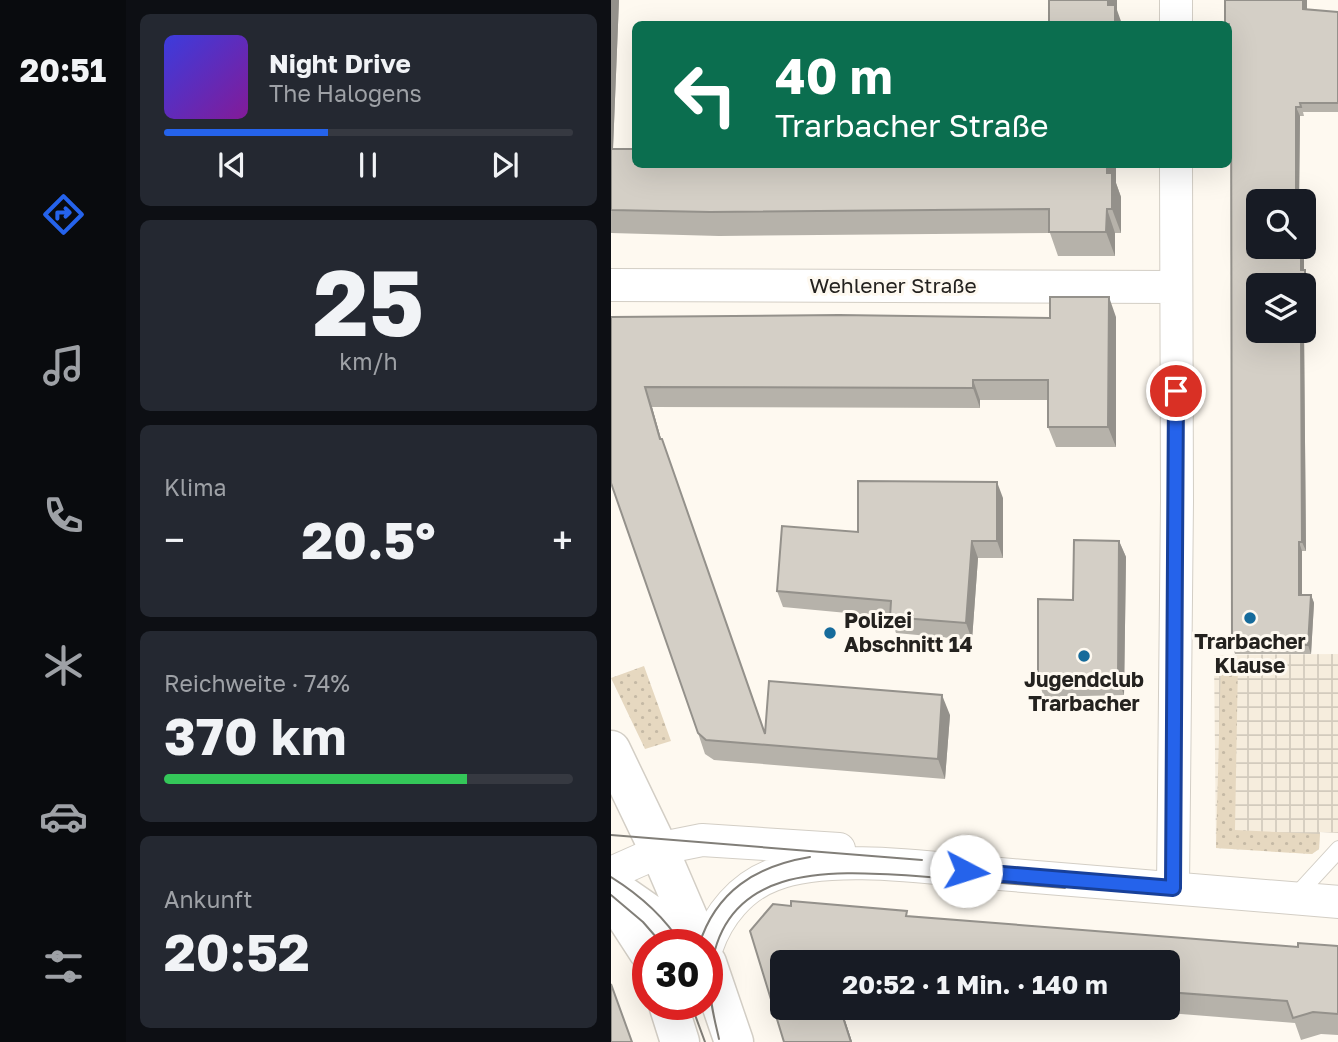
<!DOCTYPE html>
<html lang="de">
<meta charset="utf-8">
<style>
body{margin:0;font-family:"Golos Text",sans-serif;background:#242831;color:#f1f3f6;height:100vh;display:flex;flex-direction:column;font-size:26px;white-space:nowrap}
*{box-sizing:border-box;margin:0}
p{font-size:23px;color:#9ea1a6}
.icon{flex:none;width:38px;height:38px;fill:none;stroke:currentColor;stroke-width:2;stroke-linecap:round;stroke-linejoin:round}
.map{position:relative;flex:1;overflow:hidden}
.details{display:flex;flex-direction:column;gap:14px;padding:14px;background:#0d0f14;width:485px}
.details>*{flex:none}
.top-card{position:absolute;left:21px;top:21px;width:600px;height:147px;border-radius:10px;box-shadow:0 7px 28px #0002;background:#0b6e4f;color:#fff;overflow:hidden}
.buttons{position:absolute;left:635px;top:189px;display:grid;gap:14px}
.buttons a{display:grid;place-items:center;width:70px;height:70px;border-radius:10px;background:#171b24;box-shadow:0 7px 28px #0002;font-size:35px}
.speed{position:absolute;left:21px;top:929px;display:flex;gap:14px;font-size:35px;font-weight:700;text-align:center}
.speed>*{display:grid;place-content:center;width:91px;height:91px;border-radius:50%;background:#171b24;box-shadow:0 7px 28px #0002;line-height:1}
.speed .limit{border:10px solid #d22;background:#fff;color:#111}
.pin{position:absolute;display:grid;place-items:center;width:60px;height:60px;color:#fff;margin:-30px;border:4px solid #fff;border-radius:50%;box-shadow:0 2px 7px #0007}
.me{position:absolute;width:77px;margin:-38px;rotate:95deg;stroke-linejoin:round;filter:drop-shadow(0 0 5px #0008)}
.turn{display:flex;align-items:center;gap:24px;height:147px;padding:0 28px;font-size:32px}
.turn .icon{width:91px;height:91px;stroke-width:2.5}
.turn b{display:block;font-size:49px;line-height:60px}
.big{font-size:52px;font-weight:700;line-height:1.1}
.details .card{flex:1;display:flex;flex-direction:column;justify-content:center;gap:10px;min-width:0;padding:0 24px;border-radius:10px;background:#242831}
.details .dial{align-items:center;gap:0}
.dial b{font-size:91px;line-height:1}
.song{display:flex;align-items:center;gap:21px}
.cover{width:84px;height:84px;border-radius:10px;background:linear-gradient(135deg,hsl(240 70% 55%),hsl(290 70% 35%))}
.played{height:7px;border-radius:4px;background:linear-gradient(90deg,#2563eb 40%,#363941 40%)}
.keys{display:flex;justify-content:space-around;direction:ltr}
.heat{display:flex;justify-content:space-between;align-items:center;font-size:38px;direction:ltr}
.charge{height:10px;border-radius:5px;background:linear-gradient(90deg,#34c759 74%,#363941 0)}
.trip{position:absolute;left:159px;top:950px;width:410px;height:70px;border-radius:10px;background:#171b24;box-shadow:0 7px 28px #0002;font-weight:700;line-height:70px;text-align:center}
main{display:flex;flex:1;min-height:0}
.dock{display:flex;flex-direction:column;width:126px;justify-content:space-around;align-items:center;background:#090b0e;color:#9ea1a6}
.dock .icon{width:49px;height:49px}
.dock .on{color:#2563eb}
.dock b{font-size:32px;color:#f1f3f6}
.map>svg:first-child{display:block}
.industrial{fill:url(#industrial-grid)}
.grass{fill:url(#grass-dots)}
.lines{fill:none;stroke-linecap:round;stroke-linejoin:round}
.lane-casing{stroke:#d3cec5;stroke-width:18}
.street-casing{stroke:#d3cec5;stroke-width:34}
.primary-casing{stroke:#d3cec5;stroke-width:41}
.lane{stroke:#fff;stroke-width:16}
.street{stroke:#fff;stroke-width:32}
.primary{stroke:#fff;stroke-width:38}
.tram{stroke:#817e78;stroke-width:2}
.wall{fill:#b6b2aa}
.shaded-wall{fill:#94918b}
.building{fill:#d4cfc6;stroke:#94918b;stroke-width:2}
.route-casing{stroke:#184099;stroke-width:18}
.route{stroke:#2563eb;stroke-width:12}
.poi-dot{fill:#166b9b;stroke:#fef9f0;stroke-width:2.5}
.labels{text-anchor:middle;stroke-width:6;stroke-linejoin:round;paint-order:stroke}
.street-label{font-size:21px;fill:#24221f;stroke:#fef9f0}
.poi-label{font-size:21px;font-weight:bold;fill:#24221f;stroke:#fef9f0}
</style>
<main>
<nav class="dock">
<b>20:51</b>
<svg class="icon on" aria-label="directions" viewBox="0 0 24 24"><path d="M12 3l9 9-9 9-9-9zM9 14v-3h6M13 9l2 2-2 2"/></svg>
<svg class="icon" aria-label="music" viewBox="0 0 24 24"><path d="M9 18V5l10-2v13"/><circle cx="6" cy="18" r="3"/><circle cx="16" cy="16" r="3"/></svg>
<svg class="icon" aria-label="phone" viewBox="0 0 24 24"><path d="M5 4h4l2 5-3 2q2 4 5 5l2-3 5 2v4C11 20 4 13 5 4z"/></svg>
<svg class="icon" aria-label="climate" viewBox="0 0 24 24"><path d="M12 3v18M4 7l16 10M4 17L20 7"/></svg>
<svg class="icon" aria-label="car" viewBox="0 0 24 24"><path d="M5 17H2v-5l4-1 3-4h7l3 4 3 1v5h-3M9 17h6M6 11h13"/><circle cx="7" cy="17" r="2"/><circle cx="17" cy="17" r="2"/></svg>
<svg class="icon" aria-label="filters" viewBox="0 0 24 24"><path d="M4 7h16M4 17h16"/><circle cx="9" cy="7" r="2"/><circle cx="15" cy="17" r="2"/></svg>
</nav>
<section class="details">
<div class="card">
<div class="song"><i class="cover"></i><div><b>Night Drive</b><p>The Halogens</p></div></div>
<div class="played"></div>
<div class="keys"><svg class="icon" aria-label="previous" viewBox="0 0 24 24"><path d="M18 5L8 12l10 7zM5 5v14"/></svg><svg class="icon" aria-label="pause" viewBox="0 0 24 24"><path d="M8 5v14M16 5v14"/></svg><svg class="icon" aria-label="next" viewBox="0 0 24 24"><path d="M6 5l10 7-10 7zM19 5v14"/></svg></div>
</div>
<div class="card dial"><b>25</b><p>km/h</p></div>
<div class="card"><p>Klima</p>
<div class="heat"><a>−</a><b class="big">20.5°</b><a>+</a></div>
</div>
<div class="card"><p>Reichweite · 74%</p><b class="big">370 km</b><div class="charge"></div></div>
<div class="card"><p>Ankunft</p><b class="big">20:52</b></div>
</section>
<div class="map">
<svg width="728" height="1042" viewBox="0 0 728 1042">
<defs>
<pattern id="industrial-grid" width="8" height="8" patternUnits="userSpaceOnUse" patternTransform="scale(1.75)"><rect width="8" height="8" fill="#f6eddd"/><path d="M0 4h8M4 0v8" fill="none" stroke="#d3cbbd"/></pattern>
<pattern id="grass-dots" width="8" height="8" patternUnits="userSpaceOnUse" patternTransform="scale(1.75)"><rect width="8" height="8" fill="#e6d8c0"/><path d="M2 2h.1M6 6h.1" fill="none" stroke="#c5b9a5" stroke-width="1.8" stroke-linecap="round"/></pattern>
</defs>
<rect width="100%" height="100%" fill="#fef9f0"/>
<!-- industrial -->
<path class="industrial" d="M727 654V833L709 832 708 849 701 854 605 848 603 655Z"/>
<!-- grass -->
<path class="grass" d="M610 661H627L624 830 709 834 708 849 701 854 605 848Z
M33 666 60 741 34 749 0 678Z"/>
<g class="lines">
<!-- lane casing -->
<g class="lane-casing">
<path id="lane" d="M683 898 728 849"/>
</g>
<!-- street casing -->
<g class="street-casing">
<path id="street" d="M565 24V0
M0 285 565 287
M0 873 61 846 91 840 228 849
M562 888 566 501 565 164
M96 947C107 915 130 887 162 875 220 852 326 869 389 874 502 883 615 892 728 902"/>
</g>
<!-- primary casing -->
<g class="primary-casing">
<path id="primary" d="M0 750 49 852 89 945
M0 887 36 912 72 945
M5 902 37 951
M96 963 123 1042
M57 1004 69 1042"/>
</g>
<!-- lane -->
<use href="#lane" class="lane"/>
<!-- street -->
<use href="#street" class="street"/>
<!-- primary -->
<use href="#primary" class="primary"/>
<!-- tram -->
<path class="tram" d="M0 835 311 860
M0 877C29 895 53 916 71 945
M0 895 32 922 52 945
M88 945C105 891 145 866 199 857
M80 1004 94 1042
M108 1039C104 1021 98 1000 99 981 106 863 216 870 305 876 354 880 404 884 454 888"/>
</g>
<!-- wall -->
<path class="wall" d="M0 0H8L2 149 24 164H505V183L510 197V233H504V256H447L439 233 108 236 0 233Z
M696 0V9L727 12V112H692L693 116H689L688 201H648V247H688L693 257V270L697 279V314L693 315V285L648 331H693L695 551H691V595H700L703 603 700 654H624L621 645 620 63H618V24Z
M0 317H505V447H445L437 427V400H369V408L41 407 50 439 154 733 339 715 334 779 103 760 94 754 87 733Z
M392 498V558H367L361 640 285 633 279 617 172 607 166 591 247 532Z
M508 541 515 557 513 695 433 697 427 680 462 600Z
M298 916 687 947 727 946V1035L710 1034 690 1040 684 1023 494 1008H556V962H172V1008H230L241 1042H173L139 931Z"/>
<!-- shaded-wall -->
<path class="shaded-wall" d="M0 0H8L1 173 0 171Z
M497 0H506V10L511 24H504L497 5Z
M692 0H696V18L692 9Z
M685 107 689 116 688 201H685Z
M496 164H505V183L510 197V233L501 209 496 173Z
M496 209 504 233V256L495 232Z
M690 248 693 257V279L690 270Z
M694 270 697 279V314L694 306Z
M498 297 505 317V447L497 427Z
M690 331H693L695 551 691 542Z
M362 380 369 400V408L362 388Z
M34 387 41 407 56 460 49 439Z
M386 482 392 498V558L386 541Z
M361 541 367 558 361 640 355 623Z
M508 541 515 557 513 695 507 679Z
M688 542 691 551V603L688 595Z
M700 595 703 603 700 654 697 645Z
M331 695 339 715 334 779 327 759Z
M229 1008H230L241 1042H240Z"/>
<!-- building -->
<path class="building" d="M438 0H497V5H504V24H438Z
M614 0H692V9L727 12V103H689L690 107H685V201H648V247H684V248H690V270H694V306H693V285H648V331H690L691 542H688V595H700L697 645H621L620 55H618V24H614Z
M0 149H24V164H496V173H501V209H496L495 232H438V209L99 212 0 210Z
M439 297H498L497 427H437V380H362V388L34 387 49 439H51L154 734 158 681 331 695 327 759 95 740 87 733 0 483V317L228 315 439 318Z
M247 481 386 482V541H361L355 623 279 617 280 601 166 591 171 526 247 532Z
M463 540 508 541 507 679 427 680V599L462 600Z
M180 901 296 911 295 916 687 947V943L727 946V1014L702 1012 682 1018 676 1001 556 992V962H172V1008H229L240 1042H173L139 931 162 904 180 906Z
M0 984 21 1042H0Z"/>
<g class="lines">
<!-- route casing -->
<g class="route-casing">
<path id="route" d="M355 871 562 888 565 391"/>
</g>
<!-- route -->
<use href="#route" class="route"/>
</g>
<!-- markers -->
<g class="poi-dot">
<circle cx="639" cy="618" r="7"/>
<circle cx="219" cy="633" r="7"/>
<circle cx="473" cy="656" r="7"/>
</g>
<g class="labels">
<!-- street labels -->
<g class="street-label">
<text x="282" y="293">Wehlener Straße</text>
</g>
<!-- poi labels -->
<g class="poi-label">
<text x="233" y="628" text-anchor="start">Polizei<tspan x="233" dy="24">Abschnitt 14</tspan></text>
<text x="639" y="649">Trarbacher<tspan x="639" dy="24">Klause</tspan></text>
<text x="473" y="687">Jugendclub<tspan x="473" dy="24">Trarbacher</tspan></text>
</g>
</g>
</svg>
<div class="buttons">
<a><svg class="icon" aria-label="search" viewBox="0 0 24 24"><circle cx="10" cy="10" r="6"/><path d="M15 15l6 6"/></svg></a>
<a><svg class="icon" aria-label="layers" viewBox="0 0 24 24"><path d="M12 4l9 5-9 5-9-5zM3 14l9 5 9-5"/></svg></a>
</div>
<div class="speed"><div class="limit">30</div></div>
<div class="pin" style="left:565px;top:391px;background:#d93025"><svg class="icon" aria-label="arrive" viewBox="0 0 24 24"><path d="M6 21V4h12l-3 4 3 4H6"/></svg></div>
<svg class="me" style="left:355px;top:871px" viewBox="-20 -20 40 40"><circle r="19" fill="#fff"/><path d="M0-13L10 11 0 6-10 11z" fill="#2563eb"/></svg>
<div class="trip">20:52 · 1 Min. · 140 m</div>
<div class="top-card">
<div class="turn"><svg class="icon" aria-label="left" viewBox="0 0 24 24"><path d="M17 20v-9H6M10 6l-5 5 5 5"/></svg><div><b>40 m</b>Trarbacher Straße</div></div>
</div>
</div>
</main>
